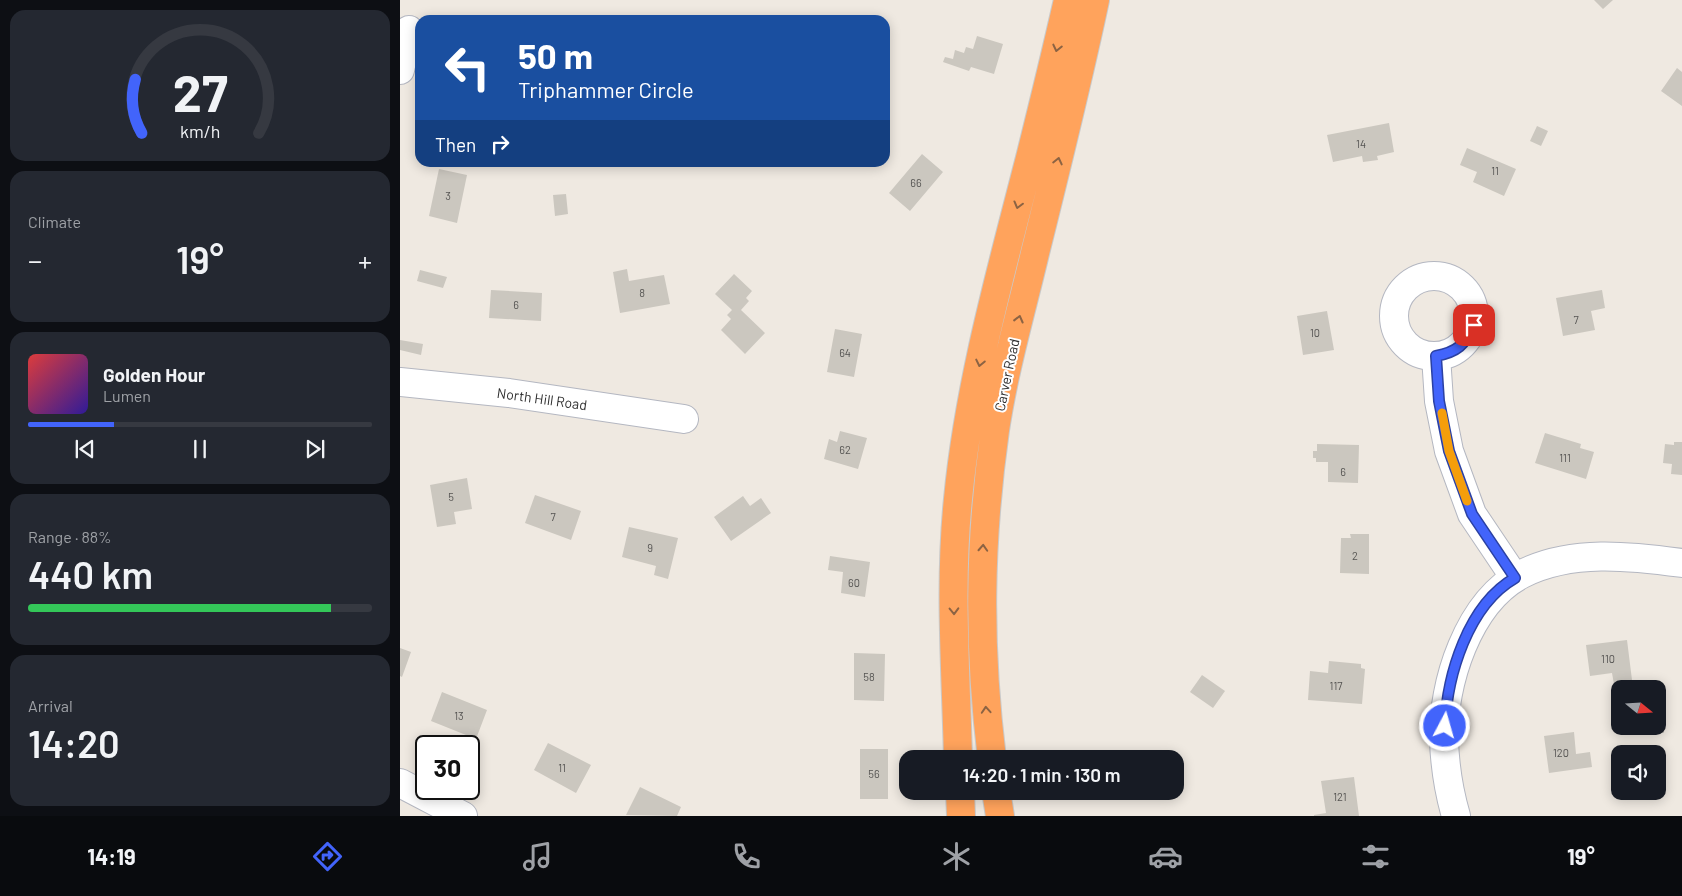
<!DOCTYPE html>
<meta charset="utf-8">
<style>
body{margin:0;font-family:Barlow,sans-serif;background:#242831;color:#f1f3f6;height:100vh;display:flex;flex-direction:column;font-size:19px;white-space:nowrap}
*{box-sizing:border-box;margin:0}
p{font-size:16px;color:#9ea1a6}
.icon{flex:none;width:28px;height:28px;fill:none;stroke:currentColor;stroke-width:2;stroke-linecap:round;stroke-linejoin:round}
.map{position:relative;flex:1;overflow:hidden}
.side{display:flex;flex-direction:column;gap:10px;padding:10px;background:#0d0f14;width:400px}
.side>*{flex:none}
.hud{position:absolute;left:15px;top:15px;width:475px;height:152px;border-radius:15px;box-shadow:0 2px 12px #0003;background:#1a4fa0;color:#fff;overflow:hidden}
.needle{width:32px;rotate:108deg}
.fabs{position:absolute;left:1211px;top:680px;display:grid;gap:10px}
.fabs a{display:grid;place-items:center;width:55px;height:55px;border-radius:10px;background:#171b24;box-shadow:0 2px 12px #0003;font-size:25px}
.speed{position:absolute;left:15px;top:735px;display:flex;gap:10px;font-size:25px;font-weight:700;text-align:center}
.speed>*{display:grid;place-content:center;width:65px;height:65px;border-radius:50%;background:#171b24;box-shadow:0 2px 12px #0003;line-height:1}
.speed .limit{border:2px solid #111;border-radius:8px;background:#fff;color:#111}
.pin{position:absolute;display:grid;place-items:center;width:42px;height:42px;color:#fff;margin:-21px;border-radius:10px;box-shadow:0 2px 8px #0006}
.me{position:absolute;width:55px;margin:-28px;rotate:6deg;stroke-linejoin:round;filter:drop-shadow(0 0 4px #0008)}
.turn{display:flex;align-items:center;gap:18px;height:105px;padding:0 20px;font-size:22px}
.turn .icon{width:65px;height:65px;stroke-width:2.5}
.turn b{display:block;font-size:35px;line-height:42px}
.then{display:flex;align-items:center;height:48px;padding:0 20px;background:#0003;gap:10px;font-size:19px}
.big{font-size:38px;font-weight:600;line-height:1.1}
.side .widget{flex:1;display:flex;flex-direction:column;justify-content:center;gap:8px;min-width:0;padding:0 18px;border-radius:15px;background:#242831}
.side .dial{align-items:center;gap:0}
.dial svg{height:130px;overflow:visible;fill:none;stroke:#363941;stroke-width:7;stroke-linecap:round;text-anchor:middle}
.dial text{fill:#f1f3f6;stroke:none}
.song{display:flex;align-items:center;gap:15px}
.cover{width:60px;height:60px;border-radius:8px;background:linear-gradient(135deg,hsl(0 70% 55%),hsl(250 70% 35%))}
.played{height:5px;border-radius:2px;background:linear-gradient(90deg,#4264fb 25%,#363941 25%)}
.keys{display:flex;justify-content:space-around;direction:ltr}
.heat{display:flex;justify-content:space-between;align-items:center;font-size:28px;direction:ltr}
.charge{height:8px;border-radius:4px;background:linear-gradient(90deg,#34c759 88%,#363941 0)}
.trip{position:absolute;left:499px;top:750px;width:285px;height:50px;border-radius:15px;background:#171b24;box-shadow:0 2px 12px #0003;font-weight:600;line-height:50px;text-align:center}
.menu{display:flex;height:80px;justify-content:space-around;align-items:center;background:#090b0e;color:#9ea1a6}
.menu .icon{width:35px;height:35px}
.menu .active{color:#4264fb}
.menu b{font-size:22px;color:#f1f3f6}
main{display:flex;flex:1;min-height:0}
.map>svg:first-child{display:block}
.building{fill:#cbc7bf}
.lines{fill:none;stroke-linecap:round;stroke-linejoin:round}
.minor-casing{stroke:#b4b7c1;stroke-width:30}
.highway-casing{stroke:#c9c9c9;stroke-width:30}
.minor{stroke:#fff;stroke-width:28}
.highway{stroke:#ffa35c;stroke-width:28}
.oneway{stroke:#8c6343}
.route-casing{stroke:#2b41a3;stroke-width:12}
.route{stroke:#4264fb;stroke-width:9}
.slow{stroke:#f59e0b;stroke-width:9}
.labels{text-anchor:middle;stroke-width:4;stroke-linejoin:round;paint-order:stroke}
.number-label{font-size:11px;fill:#555452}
.street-label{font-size:14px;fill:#2e2e2e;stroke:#fff}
</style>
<main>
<section class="side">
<div class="widget dial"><svg viewBox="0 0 100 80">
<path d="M14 69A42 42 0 1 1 86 69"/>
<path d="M14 69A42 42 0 0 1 10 36" stroke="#4264fb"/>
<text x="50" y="56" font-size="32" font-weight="700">27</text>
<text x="50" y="72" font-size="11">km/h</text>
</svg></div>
<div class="widget"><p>Climate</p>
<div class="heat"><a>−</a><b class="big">19°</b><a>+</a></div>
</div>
<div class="widget">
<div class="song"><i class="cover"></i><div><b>Golden Hour</b><p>Lumen</p></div></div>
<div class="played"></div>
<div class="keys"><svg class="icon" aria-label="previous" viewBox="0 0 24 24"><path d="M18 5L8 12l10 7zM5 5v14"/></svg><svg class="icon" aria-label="pause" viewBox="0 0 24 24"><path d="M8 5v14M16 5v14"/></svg><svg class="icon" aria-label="next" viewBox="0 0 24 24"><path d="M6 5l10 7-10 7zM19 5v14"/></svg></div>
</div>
<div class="widget"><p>Range · 88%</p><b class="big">440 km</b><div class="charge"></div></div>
<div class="widget"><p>Arrival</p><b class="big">14:20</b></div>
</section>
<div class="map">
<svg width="1282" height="816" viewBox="0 0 1282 816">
<rect width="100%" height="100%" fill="#efe9e1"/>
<!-- building -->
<path class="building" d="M1194 0H1213L1203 9Z
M577 36 603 44 594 74 571 67 569 71 543 62 545 57 553 59 555 50 564 53 566 47 573 49Z
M1277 68 1282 72V106L1261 91Z
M989 123 994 152 977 156 978 160 963 162 962 156 933 162 927 135Z
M1137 126 1148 131 1141 146 1130 141Z
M1067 148 1116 169 1104 196 1073 182 1077 172 1060 165Z
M522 154 543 172 510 211 489 193Z
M39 169 67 175 57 223 29 216Z
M166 194 168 214 155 216 153 195Z
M227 269 229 281 264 275 270 304 220 313 213 272Z
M20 270 47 277 43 288 17 281Z
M334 274 352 291 346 298 349 301 341 310 365 333 345 354 321 330 331 319 327 315 332 310 315 294Z
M91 290 142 293 141 321 89 318Z
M1202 290 1205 308 1191 311 1195 330 1163 336 1156 298Z
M927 311 934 350 903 355 897 316Z
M435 329 462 334 454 377 427 372Z
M0 340 23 344 21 355 0 350Z
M440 431 467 438 458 469 424 459 429 439 437 442Z
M1145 433 1181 444 1180 448 1194 452 1186 479 1135 463Z
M1274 442H1282V475L1271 474 1272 464 1263 463 1265 444 1274 445Z
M917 444 959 445 958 483 928 482V462H916V458H913V451H917Z
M67 478 72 509 54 512 56 524 37 527 30 485Z
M135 495 181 511 171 540 125 523Z
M343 496 350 506 361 498 371 513 331 541 314 517Z
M229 527 278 538 268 579 254 575 256 566 222 557Z
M950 534H969V574L940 573 941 538H951Z
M430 556 470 562 465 597 441 593 443 572 428 570Z
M1227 640 1233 688 1215 690 1212 673 1190 676 1186 645Z
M0 648 11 652 2 677 0 676Z
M454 653 485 654 484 701 454 700Z
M929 661 961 664V668L965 669 962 704 908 700 910 671 928 673Z
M802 675 825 691 813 708 790 692Z
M42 692 87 710 76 739 31 721Z
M1258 721H1264V733H1249V726H1258Z
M1174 732 1176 754 1190 752 1192 767 1149 773 1144 736Z
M148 743 191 765 176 793 134 770Z
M460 749H488V799H460Z
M954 777 959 816H914V815L926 813 921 781Z
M240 787 281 807 277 816 226 815Z"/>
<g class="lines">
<!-- minor casing -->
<g class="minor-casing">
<path id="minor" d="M0 70 9 30
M994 316a40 40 0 1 1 80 0a40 40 0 1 1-80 0Z
M1036 356 1039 401 1049 451 1072 514 1115 578
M0 382 109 393 284 419
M0 783 63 816
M1056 816C1049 792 1045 767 1044 741 1042 684 1068 602 1122 574 1171 549 1230 556 1282 563"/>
</g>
<!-- highway casing -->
<g class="highway-casing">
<path id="highway" d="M558 759C556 672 549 586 558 499 569 384 601 271 630 158 643 106 656 53 668 0
M592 759C578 646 579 543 595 430 604 370 621 312 635 253 656 169 677 85 695 0
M560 791 561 816
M596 791 600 816"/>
</g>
<!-- minor -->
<use href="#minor" class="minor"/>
<!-- highway -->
<use href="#highway" class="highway"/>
</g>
<!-- one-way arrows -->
<defs><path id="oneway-chevron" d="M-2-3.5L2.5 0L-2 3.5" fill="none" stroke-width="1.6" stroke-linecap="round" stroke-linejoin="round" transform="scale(1.25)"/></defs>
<g class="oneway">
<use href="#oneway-chevron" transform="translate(657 48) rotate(103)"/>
<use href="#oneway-chevron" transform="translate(658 161) rotate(-77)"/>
<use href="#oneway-chevron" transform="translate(618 205) rotate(105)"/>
<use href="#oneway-chevron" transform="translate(619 319) rotate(-76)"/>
<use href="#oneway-chevron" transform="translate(580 363) rotate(102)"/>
<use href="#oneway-chevron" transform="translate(583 548) rotate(-87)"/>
<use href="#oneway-chevron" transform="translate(554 611) rotate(89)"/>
<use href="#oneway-chevron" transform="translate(586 710) rotate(-94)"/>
</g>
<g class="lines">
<!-- route casing -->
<g class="route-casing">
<path id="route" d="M1045 726C1047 675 1068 605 1115 578L1072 514 1049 451 1039 401 1036 356C1057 352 1065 345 1074 325"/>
</g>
<!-- route -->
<use href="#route" class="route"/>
<!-- slow -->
<path class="slow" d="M1042 413 1049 451 1067 501"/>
</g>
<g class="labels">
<!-- number labels -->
<g class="number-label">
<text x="961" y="148">14</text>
<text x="1095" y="175">11</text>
<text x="516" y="187">66</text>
<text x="48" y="200">3</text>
<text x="242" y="297">8</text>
<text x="116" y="309">6</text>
<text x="1176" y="324">7</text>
<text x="915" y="337">10</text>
<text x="445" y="357">64</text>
<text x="445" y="454">62</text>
<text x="1165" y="462">111</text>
<text x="943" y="476">6</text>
<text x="51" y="501">5</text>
<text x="153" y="521">7</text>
<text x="250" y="552">9</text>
<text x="955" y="560">2</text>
<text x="454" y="587">60</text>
<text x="1208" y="663">110</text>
<text x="469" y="681">58</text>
<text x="936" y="690">117</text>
<text x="59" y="720">13</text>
<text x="1161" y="757">120</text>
<text x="162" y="772">11</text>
<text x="474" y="778">56</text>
<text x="940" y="801">121</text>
</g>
<!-- street labels -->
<g class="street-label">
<text transform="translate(607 375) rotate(-78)" y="5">Carver Road</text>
<text transform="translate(142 399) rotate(8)" y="5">North Hill Road</text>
</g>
</g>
</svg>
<div class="fabs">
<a><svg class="needle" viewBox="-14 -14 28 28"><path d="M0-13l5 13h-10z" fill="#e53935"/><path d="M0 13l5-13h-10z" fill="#9ea1a6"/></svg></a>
<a><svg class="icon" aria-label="sound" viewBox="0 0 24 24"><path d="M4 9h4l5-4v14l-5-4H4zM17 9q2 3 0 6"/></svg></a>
</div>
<div class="speed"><div class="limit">30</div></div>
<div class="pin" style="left:1074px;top:325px;background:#d93025"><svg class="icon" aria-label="arrive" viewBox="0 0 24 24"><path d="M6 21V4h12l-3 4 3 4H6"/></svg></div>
<svg class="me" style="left:1045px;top:726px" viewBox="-20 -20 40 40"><circle r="17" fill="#4264fb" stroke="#fff" stroke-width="3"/><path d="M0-11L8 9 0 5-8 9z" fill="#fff"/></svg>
<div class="trip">14:20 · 1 min · 130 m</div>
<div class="hud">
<div class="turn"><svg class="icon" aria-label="left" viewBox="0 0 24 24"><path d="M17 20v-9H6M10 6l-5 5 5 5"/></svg><div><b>50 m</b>Triphammer Circle</div></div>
<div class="then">Then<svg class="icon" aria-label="right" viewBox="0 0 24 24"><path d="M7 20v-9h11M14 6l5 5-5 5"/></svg></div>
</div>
</div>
</main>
<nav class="menu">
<b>14:19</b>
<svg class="icon active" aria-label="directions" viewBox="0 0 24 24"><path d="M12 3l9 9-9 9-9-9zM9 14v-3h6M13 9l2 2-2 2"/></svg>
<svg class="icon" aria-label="music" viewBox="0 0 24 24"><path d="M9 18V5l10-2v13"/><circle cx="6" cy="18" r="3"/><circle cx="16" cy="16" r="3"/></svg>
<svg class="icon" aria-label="phone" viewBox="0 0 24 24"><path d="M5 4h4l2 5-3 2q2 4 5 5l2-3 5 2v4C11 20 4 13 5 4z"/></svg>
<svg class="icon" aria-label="climate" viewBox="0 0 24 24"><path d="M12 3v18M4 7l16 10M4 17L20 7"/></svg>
<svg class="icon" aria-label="car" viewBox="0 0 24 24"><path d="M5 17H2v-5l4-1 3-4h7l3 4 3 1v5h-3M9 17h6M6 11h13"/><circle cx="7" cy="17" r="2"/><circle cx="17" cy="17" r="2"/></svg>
<svg class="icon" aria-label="filters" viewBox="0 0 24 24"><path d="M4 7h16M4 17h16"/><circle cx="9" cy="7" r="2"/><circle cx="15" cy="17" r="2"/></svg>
<b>19°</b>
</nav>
